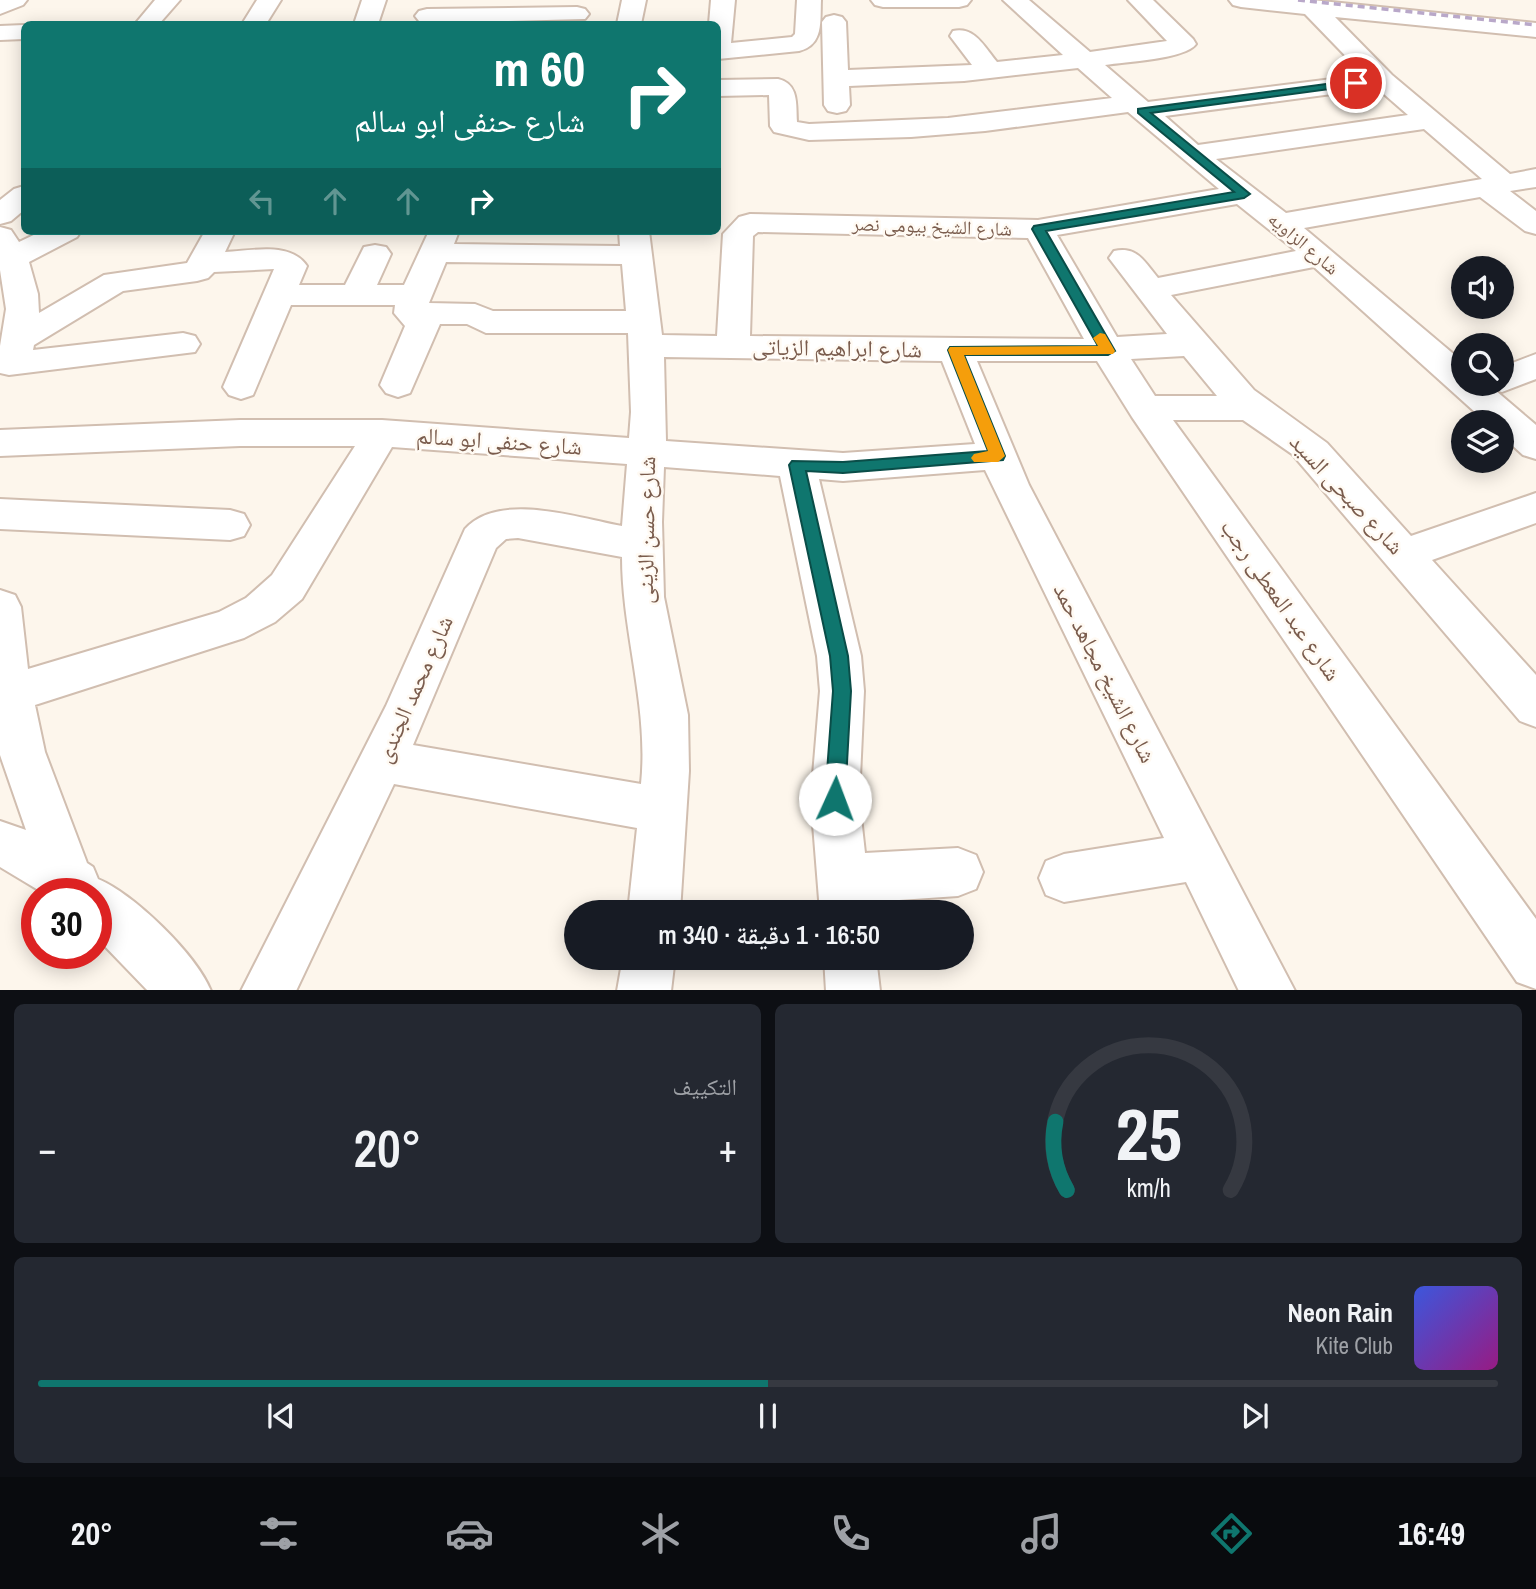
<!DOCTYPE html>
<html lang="ar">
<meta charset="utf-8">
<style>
body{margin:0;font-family:"Archivo Narrow","Noto Naskh Arabic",sans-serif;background:#242831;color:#f1f3f6;direction:rtl;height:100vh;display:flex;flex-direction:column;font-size:26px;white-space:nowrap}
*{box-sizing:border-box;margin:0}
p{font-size:23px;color:#9ea1a6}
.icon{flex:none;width:38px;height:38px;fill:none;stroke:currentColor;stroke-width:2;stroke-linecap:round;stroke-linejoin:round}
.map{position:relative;height:990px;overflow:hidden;direction:ltr}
.sheet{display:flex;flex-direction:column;gap:14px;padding:14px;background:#0d0f14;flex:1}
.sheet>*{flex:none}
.guide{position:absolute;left:21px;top:21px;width:700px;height:214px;border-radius:10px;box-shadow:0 4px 18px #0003;direction:rtl;background:#0f766e;color:#fff;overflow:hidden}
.controls{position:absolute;left:1451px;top:256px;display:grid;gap:14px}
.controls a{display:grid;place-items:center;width:63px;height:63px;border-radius:50%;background:#171b24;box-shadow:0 4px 18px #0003;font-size:35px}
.speed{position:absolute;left:21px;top:878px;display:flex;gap:14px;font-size:35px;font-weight:700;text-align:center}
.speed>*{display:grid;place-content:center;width:91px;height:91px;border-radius:50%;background:#171b24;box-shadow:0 4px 18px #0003;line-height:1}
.speed .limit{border:10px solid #d22;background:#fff;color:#111}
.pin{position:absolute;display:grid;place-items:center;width:60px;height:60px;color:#fff;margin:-30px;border:4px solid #fff;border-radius:50%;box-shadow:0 2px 7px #0007}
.me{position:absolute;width:77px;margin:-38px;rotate:2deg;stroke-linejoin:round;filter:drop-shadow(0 0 5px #0008)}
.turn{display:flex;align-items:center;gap:24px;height:147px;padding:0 21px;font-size:32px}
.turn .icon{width:91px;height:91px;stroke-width:2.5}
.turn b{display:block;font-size:49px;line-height:60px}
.lanes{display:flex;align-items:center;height:66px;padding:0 21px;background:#0003;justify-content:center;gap:35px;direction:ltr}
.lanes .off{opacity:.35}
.big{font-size:52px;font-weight:600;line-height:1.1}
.sheet .card{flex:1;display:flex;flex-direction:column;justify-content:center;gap:10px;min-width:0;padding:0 24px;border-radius:10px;background:#242831}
.sheet .dial{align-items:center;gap:0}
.dial svg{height:182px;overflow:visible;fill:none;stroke:#363941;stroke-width:7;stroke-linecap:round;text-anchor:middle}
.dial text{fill:#f1f3f6;stroke:none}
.song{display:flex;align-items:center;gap:21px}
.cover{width:84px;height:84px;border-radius:10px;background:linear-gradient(135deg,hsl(230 70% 55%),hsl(310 70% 35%))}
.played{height:7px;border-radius:4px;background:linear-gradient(90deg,#0f766e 50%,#363941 50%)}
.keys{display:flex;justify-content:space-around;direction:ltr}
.heat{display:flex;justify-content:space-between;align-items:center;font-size:38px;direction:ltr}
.sheet .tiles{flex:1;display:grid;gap:14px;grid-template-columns:1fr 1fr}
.card:last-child{grid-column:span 2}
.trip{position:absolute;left:564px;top:900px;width:410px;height:70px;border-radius:35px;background:#171b24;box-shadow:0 4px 18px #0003;font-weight:600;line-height:70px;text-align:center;direction:rtl}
.dock{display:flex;height:112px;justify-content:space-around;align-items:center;background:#090b0e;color:#9ea1a6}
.dock .icon{width:49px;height:49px}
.dock .current{color:#0f766e}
.dock b{font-size:32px;color:#f1f3f6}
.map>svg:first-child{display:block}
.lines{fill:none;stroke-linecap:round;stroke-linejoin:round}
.minor-casing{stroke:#d1beb0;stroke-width:4}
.minor{fill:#fff;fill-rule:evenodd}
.rail{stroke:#b9a8c9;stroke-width:3.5;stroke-dasharray:7 5;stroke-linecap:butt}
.route{fill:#0f766e;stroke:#0a4d48;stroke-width:2}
.slow{fill:#f59e0b}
.labels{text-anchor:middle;stroke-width:5;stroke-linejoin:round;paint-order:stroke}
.far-street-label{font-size:19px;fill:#7a5c4d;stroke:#fffaf3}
.street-label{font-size:23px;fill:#7a5c4d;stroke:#fffaf3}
</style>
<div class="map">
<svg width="1536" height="991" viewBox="0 0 1536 991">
<rect width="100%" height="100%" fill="#fdf6ec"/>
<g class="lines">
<!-- minor casing -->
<g class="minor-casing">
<path id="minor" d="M0 0H27L23 5 0 14Z
M155 0H180L159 24H135Z
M257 0H281L266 24H242Z
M362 0H386L378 24H354Z
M622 0H646L641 24H617Z
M711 0H735L731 43 792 37 795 34 797 0H821C820 21 824 45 799 51L718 59V24H709Z
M871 0H971L967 5 959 7H883L875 5Z
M1003 0H1029L1090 52 1167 41 1128 0H1153L1193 39 1196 44C1186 59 1124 62 1105 65L1148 102 1364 75 1305 14 1241 7 1233 5 1229 0H1312L1536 23V37L1335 17 1392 75 1510 174 1536 169V187L1510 191 1536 211V234L1525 231 1480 197 1304 228 1463 362V383H1502V367L1536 354V379L1502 392 1495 390 1536 425V459L1523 455 1502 436V422H1486L1314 267 1171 295 1254 390 1327 443 1411 536 1536 493V523L1432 560 1536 675V727L1520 721 1292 454 1243 420H1173L1536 919V989L1517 982 1132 417 1097 361H977L1029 485 1295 991H1239L1186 882 1064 902 1046 895 1039 878 1046 861 1064 854 1164 838 985 470 843 481 819 479 861 656 864 691 859 799 865 853 958 848 976 855 983 872 976 889 958 896 870 902 872 912H820L811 799 820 691 817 656 780 476 664 467 662 522 664 597 688 715 689 771 680 912H628L637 828 394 784 296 991H241L386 706 465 529C499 491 578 518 622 526L627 464 392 447 302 599 275 622 244 638 35 705 45 752 87 863 93 867 98 879C134 894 196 954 211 991H148L96 937V894H45L0 867V821L26 830 0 755V590L15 595 21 607 28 669 219 612 246 598 272 575 355 446H240L0 456V430L240 420H382L629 438 631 412 628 333H486L467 324H440L410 393 398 397 386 393 380 385 405 326 394 313 395 305H291L253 395 241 399 229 395 223 387 274 269 214 272 208 278 197 281 123 291 34 345 33 350 183 333 195 336 200 344 195 352 9 375 0 373V346L6 309 0 270V227L11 230 19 242 42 231H81L77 237 29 262 38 294 39 313 104 275 187 263 205 231H235L225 252C252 251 290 241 307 266L299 285H345L364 247 375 245 386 247 391 254 377 285H404L429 231H459L454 244 620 246 619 231H649L662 335 717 336 723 234 739 217 750 214 1038 220 1219 189 1128 112 985 131 911 137 809 140 774 132 770 126 769 95 718 96V80L778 79C799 84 796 104 797 122L809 124 948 118 1112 98 1078 68 964 81 849 86 850 105 846 111 837 113 828 111 824 105 822 22 826 17 834 15 842 17 846 22 848 70 972 65 950 36 953 31C975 26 985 48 997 62L1063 55ZM1377 88 1408 115 1198 145 1165 116ZM1424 129 1482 179 1286 213 1216 159ZM1237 204 1296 251 1158 278C1144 261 1137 246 1114 251L1109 258 1167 334 1117 337 1057 235ZM758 232 1028 238 1084 339 750 336 753 236ZM446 262 622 264 626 311H493L475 304 429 303ZM1184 356 1217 396H1155L1131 359ZM664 357 942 361 975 444 843 453 666 441ZM518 538 622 557C622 633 649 707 641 784L413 745 496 548 506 539Z
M577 7 585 9 589 14 585 19 427 23 419 21 415 16 419 11 427 9Z
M24 25V39L0 40V26Z
M24 186V210L11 221 0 224V200L14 189Z
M0 499 230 510 244 514 250 525 244 536 230 540 0 529Z
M623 957H675L671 991H617Z
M824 957H876L880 991H826Z"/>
</g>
<!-- minor -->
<use href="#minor" class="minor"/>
<!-- rail -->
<path class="rail" d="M1298 0 1536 25"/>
</g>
<!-- route -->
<path class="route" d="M1356 80 1360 81V85L1151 113 1250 194 1244 198 1046 231 1115 351 1108 355H964L1005 456 1003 460 843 473 806 471 848 656 851 691 845 799 842 806 835 808 828 806 825 799 833 691 830 656 789 465 792 461 843 462 988 451 948 350 950 347 1098 346 1032 229 1034 226 1234 192 1138 113V109Z"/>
<!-- slow -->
<path class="slow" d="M1100 333 1105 334 1115 351 1113 354 964 355 1005 456 998 462H974L971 458 974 454 988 451 948 350 950 347 1098 346 1093 338Z"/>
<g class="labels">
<!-- far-street labels -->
<g class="far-street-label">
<text transform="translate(932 226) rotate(2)" y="7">شارع الشيخ بيومى نصر</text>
<text transform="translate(1304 243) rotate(40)" y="7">شارع الزاويه</text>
</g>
<!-- street labels -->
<g class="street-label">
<text transform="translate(837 348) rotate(1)" y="8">شارع ابراهيم الزياتى</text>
<text transform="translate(499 441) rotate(4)" y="8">شارع حنفى ابو سالم</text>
<text transform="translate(1347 494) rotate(47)" y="8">شارع صبحى السيد</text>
<text transform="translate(646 530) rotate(-89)" y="8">شارع حسن الزينى</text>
<text transform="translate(1281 600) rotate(55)" y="8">شارع عبد المعطى رجب</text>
<text transform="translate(1105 673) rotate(63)" y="8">شارع الشيخ مجاهد حمد</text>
<text transform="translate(414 689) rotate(-66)" y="8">شارع محمد الجندى</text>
</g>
</g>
</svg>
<div class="controls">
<a><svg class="icon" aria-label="sound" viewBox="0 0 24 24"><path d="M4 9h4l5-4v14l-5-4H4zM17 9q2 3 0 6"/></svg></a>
<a><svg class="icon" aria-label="search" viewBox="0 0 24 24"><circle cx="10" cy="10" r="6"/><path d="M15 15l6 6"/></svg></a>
<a><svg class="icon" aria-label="layers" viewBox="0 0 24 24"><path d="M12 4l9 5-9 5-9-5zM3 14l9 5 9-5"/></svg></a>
</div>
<div class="speed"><div class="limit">30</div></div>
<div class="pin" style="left:1356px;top:83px;background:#d93025"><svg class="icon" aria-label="arrive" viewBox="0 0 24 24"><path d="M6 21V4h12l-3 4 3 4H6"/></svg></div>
<svg class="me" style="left:835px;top:799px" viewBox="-20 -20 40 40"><circle r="19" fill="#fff"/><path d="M0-13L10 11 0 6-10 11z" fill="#0f766e"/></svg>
<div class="trip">16:50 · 1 دقيقة · 340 m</div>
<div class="guide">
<div class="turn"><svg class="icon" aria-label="right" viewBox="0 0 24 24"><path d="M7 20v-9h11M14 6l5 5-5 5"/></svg><div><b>60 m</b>شارع حنفى ابو سالم</div></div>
<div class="lanes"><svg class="icon off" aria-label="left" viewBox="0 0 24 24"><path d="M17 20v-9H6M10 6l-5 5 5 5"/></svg><svg class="icon off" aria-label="ahead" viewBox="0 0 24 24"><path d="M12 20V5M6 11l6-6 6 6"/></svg><svg class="icon off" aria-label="ahead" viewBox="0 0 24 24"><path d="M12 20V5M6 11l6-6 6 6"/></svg><svg class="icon" aria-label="right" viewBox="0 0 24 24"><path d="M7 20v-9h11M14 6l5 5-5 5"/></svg></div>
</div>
</div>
<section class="sheet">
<div class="tiles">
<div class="card dial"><svg viewBox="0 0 100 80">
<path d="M14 69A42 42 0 1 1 86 69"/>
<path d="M14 69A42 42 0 0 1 9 39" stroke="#0f766e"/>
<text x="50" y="56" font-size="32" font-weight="700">25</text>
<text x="50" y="72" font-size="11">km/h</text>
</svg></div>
<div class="card"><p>التكييف</p>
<div class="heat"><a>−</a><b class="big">20°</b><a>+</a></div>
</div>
<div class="card">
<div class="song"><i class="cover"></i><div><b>Neon Rain</b><p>Kite Club</p></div></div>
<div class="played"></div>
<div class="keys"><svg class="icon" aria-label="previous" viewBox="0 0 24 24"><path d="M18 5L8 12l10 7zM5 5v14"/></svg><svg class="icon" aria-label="pause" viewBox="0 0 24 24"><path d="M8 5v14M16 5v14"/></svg><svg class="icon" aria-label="next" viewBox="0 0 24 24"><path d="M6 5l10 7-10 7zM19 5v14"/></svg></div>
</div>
</div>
</section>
<nav class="dock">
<b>16:49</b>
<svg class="icon current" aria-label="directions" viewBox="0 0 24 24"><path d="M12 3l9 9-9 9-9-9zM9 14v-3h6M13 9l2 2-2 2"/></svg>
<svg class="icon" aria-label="music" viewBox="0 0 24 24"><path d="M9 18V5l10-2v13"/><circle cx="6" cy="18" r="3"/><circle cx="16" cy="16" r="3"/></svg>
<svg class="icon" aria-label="phone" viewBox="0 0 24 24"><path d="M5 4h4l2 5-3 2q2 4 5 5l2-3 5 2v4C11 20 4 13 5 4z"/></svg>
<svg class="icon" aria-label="climate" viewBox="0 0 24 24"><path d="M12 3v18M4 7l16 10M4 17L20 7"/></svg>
<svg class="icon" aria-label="car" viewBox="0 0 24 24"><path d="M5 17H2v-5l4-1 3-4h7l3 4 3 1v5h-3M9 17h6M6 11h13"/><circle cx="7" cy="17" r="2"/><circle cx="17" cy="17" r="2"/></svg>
<svg class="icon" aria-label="filters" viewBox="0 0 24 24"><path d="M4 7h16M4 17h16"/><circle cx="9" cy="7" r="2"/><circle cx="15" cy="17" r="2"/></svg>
<b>20°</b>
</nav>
